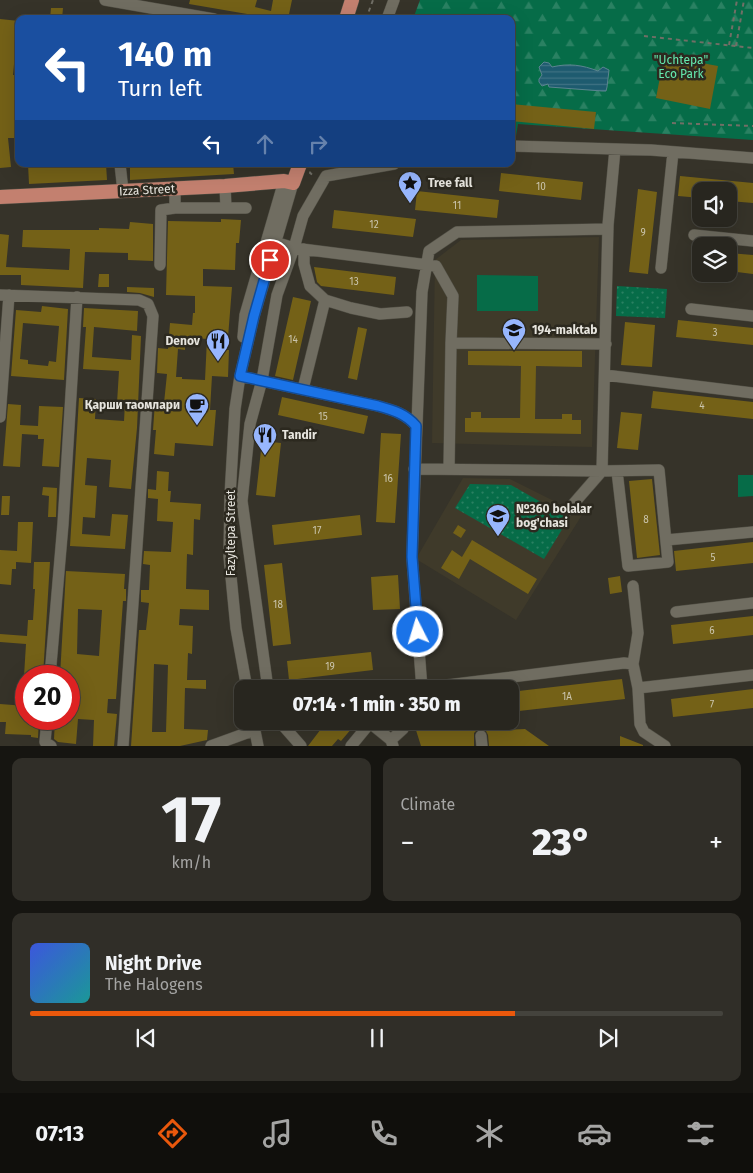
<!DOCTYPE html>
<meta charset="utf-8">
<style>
body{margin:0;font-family:"Fira Sans",sans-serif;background:#302e28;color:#f1f3f6;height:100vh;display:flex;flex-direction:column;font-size:19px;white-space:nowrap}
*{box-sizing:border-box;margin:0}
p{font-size:16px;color:#a5a5a4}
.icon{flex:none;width:28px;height:28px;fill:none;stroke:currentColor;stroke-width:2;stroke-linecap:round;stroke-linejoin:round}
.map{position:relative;height:746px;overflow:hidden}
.drawer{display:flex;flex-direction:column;gap:12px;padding:12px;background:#161511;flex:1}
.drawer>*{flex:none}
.hud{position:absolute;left:15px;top:15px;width:500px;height:152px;border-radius:10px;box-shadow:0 5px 20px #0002,0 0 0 1px #44433d;background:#1a4fa0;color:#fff;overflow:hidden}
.tools{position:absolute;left:692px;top:182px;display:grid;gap:10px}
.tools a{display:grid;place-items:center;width:45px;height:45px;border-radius:10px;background:#28261f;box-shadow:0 5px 20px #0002,0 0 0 1px #44433d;font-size:25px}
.speed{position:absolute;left:15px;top:665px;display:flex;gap:10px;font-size:25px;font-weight:700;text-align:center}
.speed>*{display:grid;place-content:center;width:65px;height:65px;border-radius:50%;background:#28261f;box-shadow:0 5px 20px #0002,0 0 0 1px #44433d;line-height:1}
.speed .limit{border:8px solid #d22;background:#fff;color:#111}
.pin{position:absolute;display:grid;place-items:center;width:42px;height:42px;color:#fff;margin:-21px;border:2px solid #fff;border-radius:50%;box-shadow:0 1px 5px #0007}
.me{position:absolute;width:55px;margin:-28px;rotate:355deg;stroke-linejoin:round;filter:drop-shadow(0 0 4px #0008)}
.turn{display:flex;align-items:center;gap:18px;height:105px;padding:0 20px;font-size:22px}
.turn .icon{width:65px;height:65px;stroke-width:2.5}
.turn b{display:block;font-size:35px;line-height:42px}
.lanes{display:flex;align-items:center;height:48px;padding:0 20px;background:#0003;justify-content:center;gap:25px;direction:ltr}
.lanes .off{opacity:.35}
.big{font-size:38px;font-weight:800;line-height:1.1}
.drawer .tile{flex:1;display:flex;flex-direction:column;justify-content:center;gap:8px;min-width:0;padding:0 18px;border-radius:10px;background:#302e28}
.drawer .dial{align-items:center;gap:0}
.dial b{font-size:65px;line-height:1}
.song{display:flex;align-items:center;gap:15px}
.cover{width:60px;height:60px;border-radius:8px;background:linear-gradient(135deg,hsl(230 70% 55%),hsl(180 70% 35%))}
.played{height:5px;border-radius:2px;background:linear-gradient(90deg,#ea580c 70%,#44433d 70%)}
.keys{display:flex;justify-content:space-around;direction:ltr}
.heat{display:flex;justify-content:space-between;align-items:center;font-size:28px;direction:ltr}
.drawer .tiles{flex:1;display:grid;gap:12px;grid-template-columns:1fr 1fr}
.tile:last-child{grid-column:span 2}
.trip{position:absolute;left:234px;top:680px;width:285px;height:50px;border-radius:10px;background:#28261f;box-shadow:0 5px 20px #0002,0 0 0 1px #44433d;font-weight:800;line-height:50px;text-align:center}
.menu{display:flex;height:80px;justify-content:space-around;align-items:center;background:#100f0c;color:#a5a5a4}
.menu .icon{width:35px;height:35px}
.menu .on{color:#ea580c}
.menu b{font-size:22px;color:#f1f3f6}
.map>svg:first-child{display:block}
.built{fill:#3f3a2a}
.forest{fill:url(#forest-firs)}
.park{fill:url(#park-dots)}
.garden{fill:#066c48}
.water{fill:url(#water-rules);stroke:#5a8490}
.building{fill:#746117;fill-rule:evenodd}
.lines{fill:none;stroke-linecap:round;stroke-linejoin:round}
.minor-casing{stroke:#525046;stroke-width:12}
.major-casing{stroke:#525046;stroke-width:15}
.path{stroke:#716f66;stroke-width:2;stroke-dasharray:4 4;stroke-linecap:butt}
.minor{stroke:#706d61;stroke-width:11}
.major{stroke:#c3806f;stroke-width:14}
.route-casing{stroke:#114b97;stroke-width:12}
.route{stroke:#1a73e8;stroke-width:9}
.labels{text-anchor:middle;stroke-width:5;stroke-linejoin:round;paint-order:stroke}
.number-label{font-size:10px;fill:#cac4ac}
.park-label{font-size:12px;fill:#64e9ae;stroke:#2c291f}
.poi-label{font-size:12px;font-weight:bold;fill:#e7e5de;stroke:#2c291f;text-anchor:start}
.street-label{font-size:12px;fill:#e7e5de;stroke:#2c291f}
</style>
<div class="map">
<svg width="753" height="746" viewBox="0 0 753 746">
<defs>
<pattern id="forest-firs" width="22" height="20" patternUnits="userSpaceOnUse" patternTransform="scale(1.25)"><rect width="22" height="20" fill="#066c48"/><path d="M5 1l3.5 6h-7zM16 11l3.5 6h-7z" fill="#2a8162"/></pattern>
<pattern id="park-dots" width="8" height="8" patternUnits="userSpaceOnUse" patternTransform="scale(1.25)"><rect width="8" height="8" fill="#066c48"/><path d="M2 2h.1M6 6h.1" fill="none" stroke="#2a8162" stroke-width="1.8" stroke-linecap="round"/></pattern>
<pattern id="water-rules" width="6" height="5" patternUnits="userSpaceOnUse" patternTransform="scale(1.25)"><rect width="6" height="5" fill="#1e5b6f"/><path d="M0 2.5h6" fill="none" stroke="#3f7283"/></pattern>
</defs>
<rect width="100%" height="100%" fill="#363329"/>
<!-- built -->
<path class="built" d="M599 237 592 447 432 443 435 260 461 240Z
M463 478 510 479 582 515 516 620 416 559Z"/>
<!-- forest -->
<path class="forest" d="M420 0H753V140L518 124 516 136 511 137V19H413Z"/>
<!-- park -->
<path class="park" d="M617 286 667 289 665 318 616 316Z
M470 484 511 485 569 518 544 559 455 508Z"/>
<!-- garden -->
<path class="garden" d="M477 275 538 276V311H477Z
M738 475H753V496L738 497Z"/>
<!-- water -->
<path class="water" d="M544 62 549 63 552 67C569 63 582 65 598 71L603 67 609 70 607 87 606 91H602L549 87 548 84 542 86 539 82V79L542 75 539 67Z"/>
<!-- building -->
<path class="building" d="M190 0H257L255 7 271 11 273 0H292L288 19H258L253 18V15L189 4Z
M51 8H63L62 19H50Z
M0 19 19 21V44L16 43 13 75H19V138H8L11 167 0 168Z
M664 56 718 66 710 109 656 98Z
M511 104 596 112 594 129 511 121Z
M28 164H106L107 180 29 184Z
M130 164H233L234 174 130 180Z
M501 173 583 182 581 200 499 191Z
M680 176 753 183V203L729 201V191H701V198L678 196Z
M638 189 657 192 648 274 629 272Z
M417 191 499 200 497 218 415 210Z
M334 210 416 219 413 237 332 228Z
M221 219 241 220 239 243H236L235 270 203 269V286L232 287 227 350H229L228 377 212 376 210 410H216L213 446 175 443 174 456 154 454 156 430H153L155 402 164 403 167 374 157 373 158 348 168 349 170 323 192 325 193 313H195V296L166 295 168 221 221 222ZM185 337 207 339 205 380 182 379V377H176L178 349 185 350Z
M130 222 153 224V261L128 260V253L85 252 83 288 21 285V275H0V234L9 235 6 267 69 270 70 249 22 247 23 230H99V228L129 229Z
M729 253 753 255V274L729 271Z
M314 267 396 277 394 295 321 286 317 282Z
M99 274H109V287H98Z
M127 287 154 288V297L140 293 127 292Z
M293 297 311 301 293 380 275 376Z
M42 306 68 309 64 380 11 376 16 310 41 312ZM23 323 59 326 56 362 49 361 48 366 28 364V360L20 359Z
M84 308 138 311 137 331 94 327 92 357 131 360 132 335 141 336 137 428 131 489 109 487 111 460 87 458 85 485 97 486 95 518 83 517 82 534 110 536 112 514 128 515 125 549 70 546 79 398 96 399 95 419 124 421 125 403H117L119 371 83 369 86 327H83Z
M678 320 753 328V345L676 337Z
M625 322 655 325 652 367 621 365Z
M358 327 367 329 357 380 348 378Z
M468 351H582V367L536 366 535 419H562V414H572V420H581V434L465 432V418H471V412H481V418H520L521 366 468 365Z
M653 391 753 402V419L651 408Z
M282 397 368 416 364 434 278 415Z
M8 404 21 405 20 425 38 426 39 406 63 407 59 467 42 466 44 439H38V435L22 434 20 467 3 466Z
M621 412 642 414 638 450 617 448Z
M381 433 401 434 395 523 376 522Z
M262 441 281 443 275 497 256 495Z
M157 471 169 472 168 491H171L170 502 201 504 200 520 194 519 193 555 187 554 186 589 209 590V610L180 609 179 625 193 626 192 654 188 653 187 680H206V689L185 688 184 729 208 730 207 740 180 746H131L139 630H146L149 603 141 602V590H149L150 565 143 564 144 551 171 552 173 522 157 521 158 499 148 498V489L156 490ZM154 664 168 665 166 732H152Z
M652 479 660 555 637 558 629 481Z
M43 487 57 488 56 517H48L49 496 42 495Z
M2 496H10L9 515H1Z
M360 515 362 535 274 545 272 525Z
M18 522H33L31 563 16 562V569H12L11 585 0 584V550L17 551Z
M458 525 466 530 461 538 453 533Z
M472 540 537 579 528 594 470 559 459 579 441 568 452 550 462 557Z
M753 542V563L676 571 674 551Z
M34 562H50L43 676H24L26 644 0 642V634L27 636 28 620H33L35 589H33Z
M282 563 291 644 273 646 264 565Z
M66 571 125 574 124 589H126V601H123L116 699H108L107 713 117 714 114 746H93L94 720 78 719 76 744 58 742 54 739 55 719H69V676H60ZM78 609 102 610 99 656 77 654Z
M398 575 400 609 373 610 371 577Z
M620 576 622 592 610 594 608 578Z
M753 616V635L673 644 671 625Z
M371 652 373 670 289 680 287 661Z
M622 679 625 699 510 712V692Z
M753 689V708L673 717 671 699Z
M0 704 26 706V719H39L38 738 31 737V735L5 734 6 722H0Z
M327 721H358L341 741 338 739 332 746H308Z
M420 721H443L445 725 456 721H475L478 729 474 733V746H421L415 727 421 725Z
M525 729 549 746H489L488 735 486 731Z
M620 736 643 745V746H620Z"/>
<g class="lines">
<!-- minor casing -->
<g class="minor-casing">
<path id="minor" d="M105 0 214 19
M387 19 394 0
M511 146 651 150 753 158
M120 164 123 191
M225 186 226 208
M175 188V208H246
M694 235 753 241
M275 242 294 248 303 216 326 176 394 164
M160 265 161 210 175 208
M661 268 673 152
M0 295 139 300 148 304 153 316 123 746
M325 300 351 308 380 314 407 312
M691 309 753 316
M243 337 245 315 284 181
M605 375 753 393
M240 376 378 406C393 410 406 414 416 426
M303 389 325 300 310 286 304 264V249
M0 417 9 295
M414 469 602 471 659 470 668 562 628 566 617 471
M449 469 451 343 606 344
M568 510 602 471 608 225 615 149
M666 540 753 532
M676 612 753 603
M633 664 638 633 633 586
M50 676 63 524 77 297
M423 688 624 663 633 664 638 688 640 724 644 732 665 746
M638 688 753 675
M247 689 236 628 229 556 230 496 235 409 240 376 254 316 293 183
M268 689 242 501 250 424 262 380 277 295 294 248 436 266 453 296 451 343
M422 689 412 557 422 292 429 251 457 232 608 229
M47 719 45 742 51 746
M253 721 258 746
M279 721 301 746
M481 736 482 746
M211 746 255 730
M351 746 370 723 391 740
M393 746 391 740 403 729 407 721"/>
</g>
<!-- major casing -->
<g class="major-casing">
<path id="major" d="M346 19 352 0
M0 197 225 186 284 181 293 183 300 164"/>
</g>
<!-- path -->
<path class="path" d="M366 19 373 0
M644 36 753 48
M729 45 737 0
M736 46 744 0
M672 123 753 126
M313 164 310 173 314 176"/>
<!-- minor -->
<use href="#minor" class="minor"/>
<!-- major -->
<use href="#major" class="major"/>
</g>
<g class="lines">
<!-- route casing -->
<g class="route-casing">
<path id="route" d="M270 260 254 316 240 376 378 406C393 410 406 414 416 426L412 557 418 632"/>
</g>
<!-- route -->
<use href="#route" class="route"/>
</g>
<!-- icons -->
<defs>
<g id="sight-pin" transform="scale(1.25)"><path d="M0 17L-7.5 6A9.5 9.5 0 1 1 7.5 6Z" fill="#97b6fd" stroke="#2c291f"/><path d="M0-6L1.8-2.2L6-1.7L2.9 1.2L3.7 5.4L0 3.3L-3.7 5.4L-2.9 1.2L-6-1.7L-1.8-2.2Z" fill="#111"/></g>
<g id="school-pin" transform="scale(1.25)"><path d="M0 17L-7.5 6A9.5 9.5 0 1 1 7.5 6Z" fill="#97b6fd" stroke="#2c291f"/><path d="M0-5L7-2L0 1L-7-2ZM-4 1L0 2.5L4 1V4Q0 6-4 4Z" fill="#111"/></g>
<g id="restaurant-pin" transform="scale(1.25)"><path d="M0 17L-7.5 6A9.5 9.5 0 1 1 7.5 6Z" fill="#97b6fd" stroke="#2c291f"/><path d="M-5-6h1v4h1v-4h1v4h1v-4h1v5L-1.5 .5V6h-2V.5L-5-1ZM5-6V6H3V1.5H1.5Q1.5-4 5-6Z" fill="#111"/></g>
<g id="cafe-pin" transform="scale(1.25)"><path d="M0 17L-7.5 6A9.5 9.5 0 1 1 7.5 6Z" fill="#97b6fd" stroke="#2c291f"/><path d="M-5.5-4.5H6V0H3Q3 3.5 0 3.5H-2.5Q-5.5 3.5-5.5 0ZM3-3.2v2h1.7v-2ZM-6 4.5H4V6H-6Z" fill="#111"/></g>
</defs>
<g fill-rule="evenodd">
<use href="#sight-pin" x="410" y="183"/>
<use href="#school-pin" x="514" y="330"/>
<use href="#restaurant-pin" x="218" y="341"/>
<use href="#cafe-pin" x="197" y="405"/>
<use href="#restaurant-pin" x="265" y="435"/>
<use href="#school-pin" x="498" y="516"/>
</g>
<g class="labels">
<!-- number labels -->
<g class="number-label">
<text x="541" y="190">10</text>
<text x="457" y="209">11</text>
<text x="374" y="228">12</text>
<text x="643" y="236">9</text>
<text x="354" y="285">13</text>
<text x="715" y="336">3</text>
<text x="293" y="343">14</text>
<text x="702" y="409">4</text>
<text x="323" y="420">15</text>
<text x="388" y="482">16</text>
<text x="646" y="523">8</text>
<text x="317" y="534">17</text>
<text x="713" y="561">5</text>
<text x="278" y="608">18</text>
<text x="712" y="634">6</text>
<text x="330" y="670">19</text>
<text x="567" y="700">1А</text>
<text x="712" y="708">7</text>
</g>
<!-- park labels -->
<g class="park-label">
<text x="681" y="64">"Uchtepa"<tspan x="681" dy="14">Eco Park</tspan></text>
</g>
<!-- poi labels -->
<g class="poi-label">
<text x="428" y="187">Tree fall</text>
<text x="532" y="334">194-maktab</text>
<text x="200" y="345" text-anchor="end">Denov</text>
<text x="180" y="409" text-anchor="end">Қарши таомлари</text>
<text x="282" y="439">Tandir</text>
<text x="516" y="513">№360 bolalar<tspan x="516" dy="14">bog'chasi</tspan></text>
</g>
<!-- street labels -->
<g class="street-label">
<text transform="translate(147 190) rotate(-3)" y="4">Izza Street</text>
<text transform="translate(231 533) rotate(-90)" y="4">Fazyltepa Street</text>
</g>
</g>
</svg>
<div class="tools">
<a><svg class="icon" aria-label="sound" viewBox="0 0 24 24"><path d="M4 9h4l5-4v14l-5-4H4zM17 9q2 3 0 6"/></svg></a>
<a><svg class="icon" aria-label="layers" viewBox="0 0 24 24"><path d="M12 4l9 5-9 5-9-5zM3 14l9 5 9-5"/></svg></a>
</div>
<div class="speed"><div class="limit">20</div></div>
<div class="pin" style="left:270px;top:260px;background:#d93025"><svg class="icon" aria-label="arrive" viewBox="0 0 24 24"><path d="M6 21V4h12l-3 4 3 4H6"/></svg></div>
<svg class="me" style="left:418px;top:632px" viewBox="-20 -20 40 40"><circle r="17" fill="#1a73e8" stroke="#fff" stroke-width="3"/><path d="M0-11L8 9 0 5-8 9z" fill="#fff"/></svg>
<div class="trip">07:14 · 1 min · 350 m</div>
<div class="hud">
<div class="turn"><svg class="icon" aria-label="left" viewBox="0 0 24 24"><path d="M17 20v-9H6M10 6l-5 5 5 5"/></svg><div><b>140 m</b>Turn left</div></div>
<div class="lanes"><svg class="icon" aria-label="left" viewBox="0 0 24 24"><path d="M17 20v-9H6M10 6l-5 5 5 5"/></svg><svg class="icon off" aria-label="ahead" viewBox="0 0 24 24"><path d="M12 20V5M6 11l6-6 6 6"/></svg><svg class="icon off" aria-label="right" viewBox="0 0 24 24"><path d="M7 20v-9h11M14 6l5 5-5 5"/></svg></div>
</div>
</div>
<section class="drawer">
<div class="tiles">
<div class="tile dial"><b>17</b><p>km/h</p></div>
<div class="tile"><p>Climate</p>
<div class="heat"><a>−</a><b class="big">23°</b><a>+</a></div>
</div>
<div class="tile">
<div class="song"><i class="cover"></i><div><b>Night Drive</b><p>The Halogens</p></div></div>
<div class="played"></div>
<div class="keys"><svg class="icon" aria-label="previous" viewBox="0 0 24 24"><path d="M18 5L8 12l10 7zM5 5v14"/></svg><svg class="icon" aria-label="pause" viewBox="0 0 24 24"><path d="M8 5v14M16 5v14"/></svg><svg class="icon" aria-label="next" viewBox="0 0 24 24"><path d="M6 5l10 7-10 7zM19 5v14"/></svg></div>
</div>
</div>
</section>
<nav class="menu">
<b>07:13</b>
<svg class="icon on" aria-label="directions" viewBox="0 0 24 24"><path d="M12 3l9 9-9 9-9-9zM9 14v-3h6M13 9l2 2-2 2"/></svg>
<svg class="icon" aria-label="music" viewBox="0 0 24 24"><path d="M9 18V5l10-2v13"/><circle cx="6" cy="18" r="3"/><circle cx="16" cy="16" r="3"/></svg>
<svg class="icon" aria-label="phone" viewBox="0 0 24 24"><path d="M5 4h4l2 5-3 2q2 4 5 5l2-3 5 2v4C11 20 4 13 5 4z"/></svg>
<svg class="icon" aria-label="climate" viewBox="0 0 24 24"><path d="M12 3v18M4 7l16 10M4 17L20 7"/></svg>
<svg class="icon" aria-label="car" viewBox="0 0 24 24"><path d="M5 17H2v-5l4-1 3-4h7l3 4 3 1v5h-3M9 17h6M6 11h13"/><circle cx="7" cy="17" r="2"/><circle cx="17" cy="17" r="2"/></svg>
<svg class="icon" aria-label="filters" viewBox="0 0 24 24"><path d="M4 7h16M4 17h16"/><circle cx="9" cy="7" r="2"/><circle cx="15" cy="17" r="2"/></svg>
</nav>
